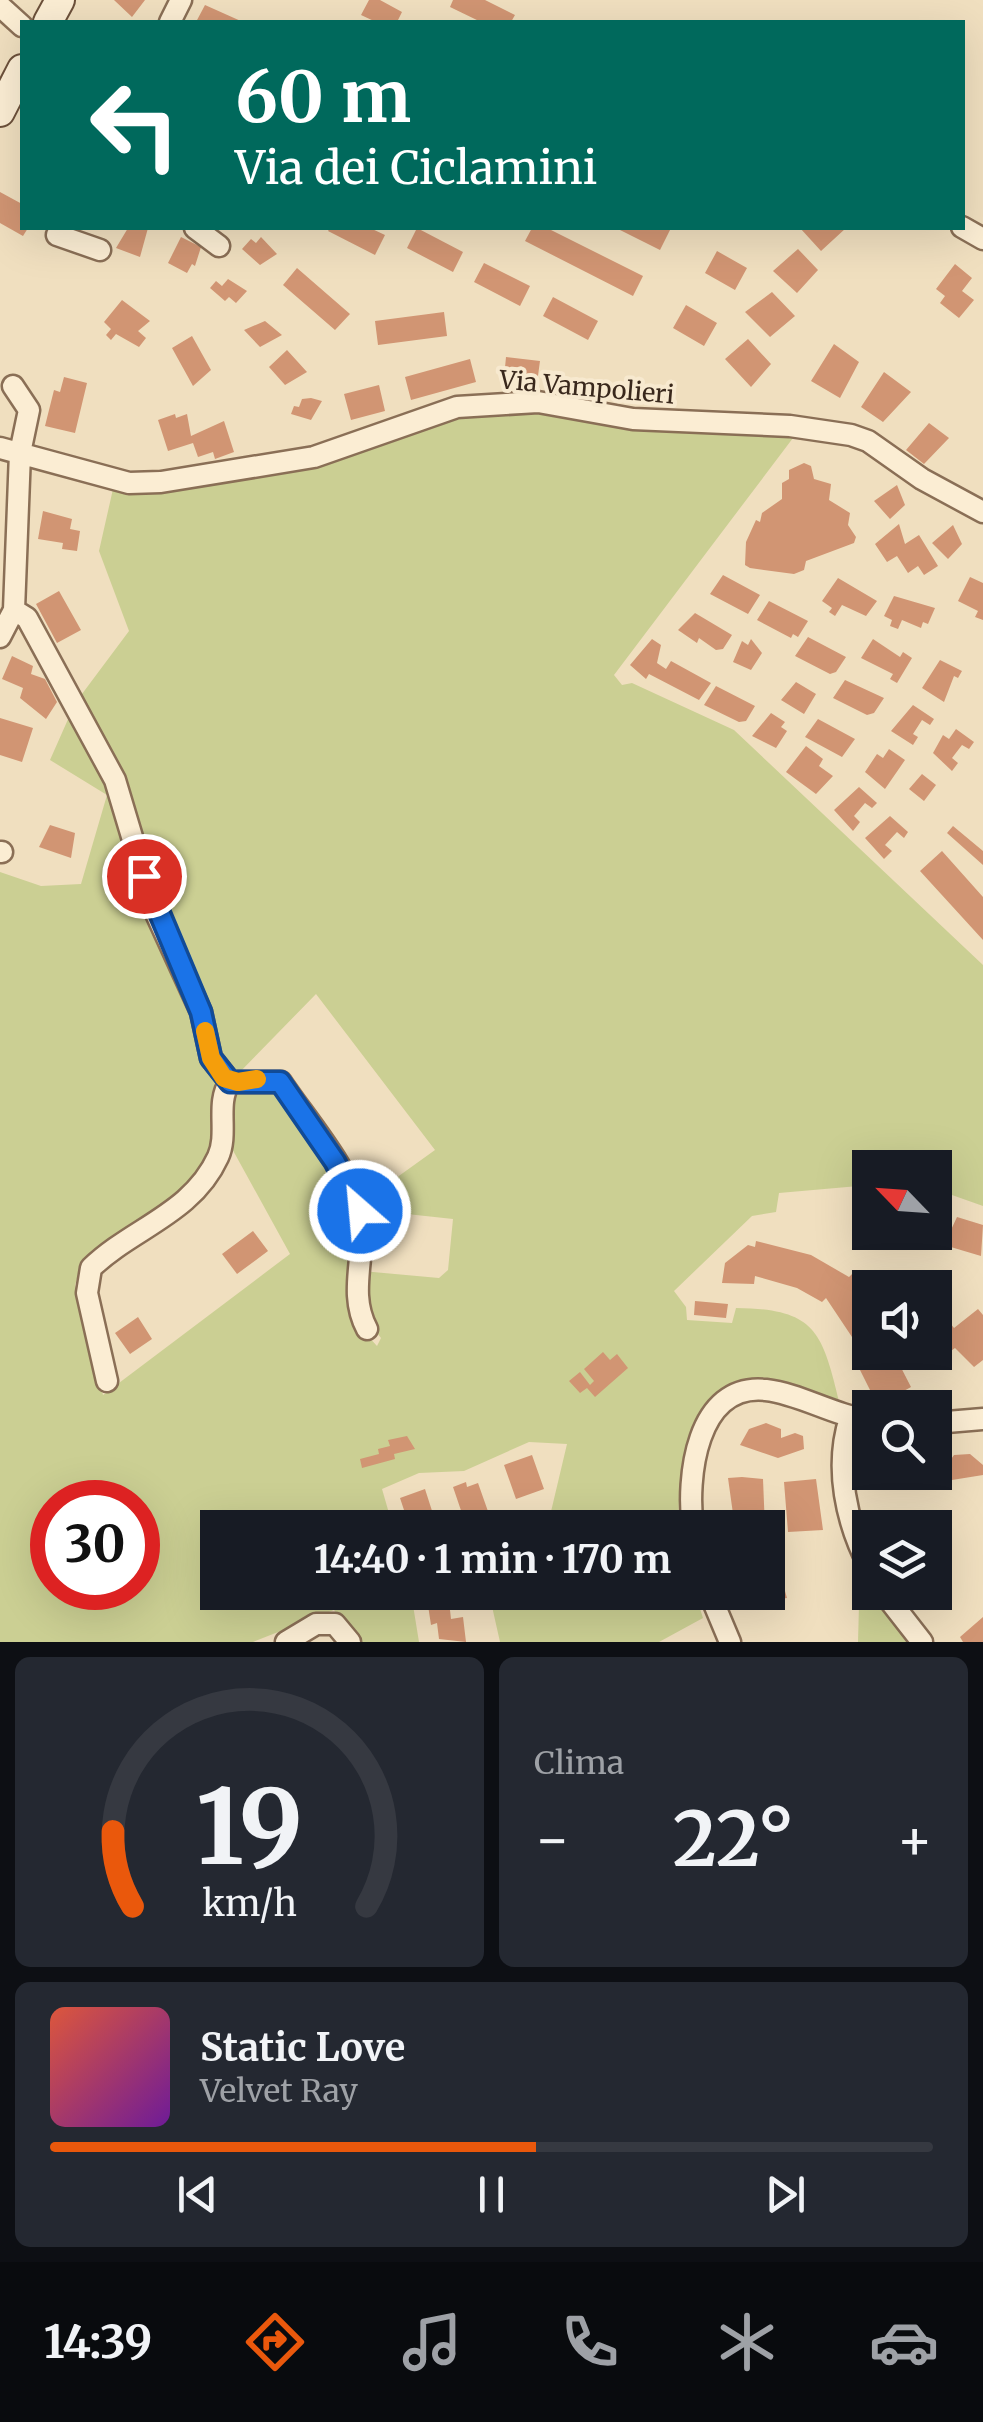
<!DOCTYPE html>
<html lang="it">
<meta charset="utf-8">
<style>
body{margin:0;font-family:Merriweather,serif;background:#242831;color:#f1f3f6;height:100vh;display:flex;flex-direction:column;font-size:38px;white-space:nowrap}
*{box-sizing:border-box;margin:0}
p{font-size:32px;color:#9ea1a6}
.icon{flex:none;width:55px;height:55px;fill:none;stroke:currentColor;stroke-width:2;stroke-linecap:round;stroke-linejoin:round}
.map{position:relative;height:1642px;overflow:hidden}
.side{display:flex;flex-direction:column;gap:15px;padding:15px;background:#0d0f14;flex:1}
.side>*{flex:none}
.top-card{position:absolute;left:20px;top:20px;width:945px;height:210px;border-radius:0px;box-shadow:0 10px 40px #0002;background:#00695c;color:#fff;overflow:hidden}
.needle{width:65px;rotate:295deg}
.fabs{position:absolute;left:852px;top:1150px;display:grid;gap:20px}
.fabs a{display:grid;place-items:center;width:100px;height:100px;border-radius:0px;background:#171b24;box-shadow:0 10px 40px #0002;font-size:50px}
.speed{position:absolute;left:30px;top:1480px;display:flex;gap:20px;font-size:50px;font-weight:700;text-align:center}
.speed>*{display:grid;place-content:center;width:130px;height:130px;border-radius:50%;background:#171b24;box-shadow:0 10px 40px #0002;line-height:1}
.speed .limit{border:15px solid #d22;background:#fff;color:#111}
.pin{position:absolute;display:grid;place-items:center;width:85px;height:85px;color:#fff;margin:-42px;border:5px solid #fff;border-radius:50%;box-shadow:0 2px 10px #0007}
.me{position:absolute;width:110px;margin:-55px;rotate:333deg;stroke-linejoin:round;filter:drop-shadow(0 0 8px #0008)}
.turn{display:flex;align-items:center;gap:35px;height:210px;padding:0 50px;font-size:45px}
.turn .icon{width:130px;height:130px;stroke-width:2.5}
.turn b{display:block;font-size:70px;line-height:85px}
.big{font-size:75px;font-weight:700;line-height:1.1}
.side .card{flex:1;display:flex;flex-direction:column;justify-content:center;gap:15px;min-width:0;padding:0 35px;border-radius:15px;background:#242831}
.side .dial{align-items:center;gap:0}
.dial svg{height:260px;overflow:visible;fill:none;stroke:#363941;stroke-width:7;stroke-linecap:round;text-anchor:middle}
.dial text{fill:#f1f3f6;stroke:none}
.song{display:flex;align-items:center;gap:30px}
.cover{width:120px;height:120px;border-radius:15px;background:linear-gradient(135deg,hsl(10 70% 55%),hsl(280 70% 35%))}
.played{height:10px;border-radius:5px;background:linear-gradient(90deg,#ea580c 55%,#363941 55%)}
.keys{display:flex;justify-content:space-around;direction:ltr}
.heat{display:flex;justify-content:space-between;align-items:center;font-size:55px;direction:ltr}
.side .tiles{flex:1;display:grid;gap:15px;grid-template-columns:1fr 1fr}
.card:last-child{grid-column:span 2}
.trip{position:absolute;left:200px;top:1510px;width:585px;height:100px;border-radius:0px;background:#171b24;box-shadow:0 10px 40px #0002;font-weight:700;line-height:100px;text-align:center}
.dock{display:flex;height:160px;justify-content:space-around;align-items:center;background:#090b0e;color:#9ea1a6}
.dock .icon{width:70px;height:70px}
.dock .current{color:#ea580c}
.dock b{font-size:45px;color:#f1f3f6}
.map>svg:first-child{display:block}
.grass{fill:#cbcf93;fill-rule:evenodd}
.building{fill:#d19573}
.lines{fill:none;stroke-linecap:round;stroke-linejoin:round}
.street-casing{stroke:#8a6f56;stroke-width:25}
.secondary-casing{stroke:#6c503a;stroke-width:32}
.street{stroke:#fbedd3;stroke-width:20}
.secondary{stroke:#fbedd3;stroke-width:28}
.route-casing{stroke:#114b97;stroke-width:25}
.route{stroke:#1a73e8;stroke-width:18}
.slow{stroke:#f59e0b;stroke-width:18}
.labels{text-anchor:middle;stroke-width:8;stroke-linejoin:round;paint-order:stroke}
.street-label{font-size:25px;fill:#39281c;stroke:#f7e9cf}
</style>
<div class="map">
<svg width="983" height="1642" viewBox="0 0 983 1642">
<rect width="100%" height="100%" fill="#f0dfbf"/>
<!-- grass -->
<path class="grass" d="M519 410 655 429 793 438 614 675 622 685 632 683 734 730 983 965V1206L935 1189V1168H870V1185L779 1193 776 1212 752 1216 674 1291 686 1307 687 1320 732 1323 736 1308C815 1309 822 1331 839 1401 812 1394 783 1379 756 1379 684 1380 678 1475 679 1527H561L560 1522 549 1520 567 1444 529 1442 464 1471 419 1473 382 1489 393 1527 218 1528V1592L411 1593 419 1642H359L334 1610 253 1642H0V872L41 886 81 884 107 795 50 760 73 708 112 786 198 1017 218 1088 210 1153 189 1184 162 1210 81 1266 75 1285 103 1395 290 1254 230 1145V1096L250 1085H276L353 1199 356 1323 377 1346 381 1338 367 1320 362 1271 439 1278 448 1270 453 1219 370 1210 364 1201 435 1150 316 994 237 1075 226 1073 79 698 129 631 99 551 113 489 166 490 298 470 451 416ZM52 1502H138V1588H52Z
M489 1593H695L703 1618 659 1642H500Z
M859 1605H880L911 1642H858Z"/>
<!-- building -->
<path class="building" d="M114 0H145L132 17Z
M369 0H380L402 12 397 22H376L361 15Z
M453 0H485L515 15 511 22H481L450 7Z
M205 5 243 22H196Z
M0 192 22 204V228H28L23 236 0 223Z
M128 228H148L140 257 116 248Z
M330 228H370L385 235 375 255 328 231Z
M417 228 463 252 453 272 407 248Z
M532 228H547L643 276 633 296 525 241Z
M616 228H665L670 230 660 250Z
M800 228H846L821 251Z
M181 237 201 247 195 266 192 264 187 273 168 263Z
M261 237 277 254 260 265 242 249 251 239 256 243Z
M798 249 818 270 797 293 773 271Z
M717 251 747 268 735 290 705 273Z
M484 263 530 286 520 306 474 282Z
M955 264 972 278 962 291 974 300 959 318 940 303 945 296 936 289Z
M297 268 350 314 335 330 283 285Z
M228 279 247 291 236 303 229 297 225 301 210 288 216 281 222 286Z
M772 292 795 316 770 337 745 312Z
M553 297 598 321 588 340 543 316Z
M122 300 150 321 138 331 146 338 139 347 116 334 111 340 106 335 111 329 104 322Z
M686 305 717 323 704 346 673 328Z
M444 312 447 336 378 345 375 321Z
M265 321 282 335 260 347 244 330Z
M192 336 211 370 193 386 172 348Z
M748 339 771 364 751 387 725 359Z
M834 344 859 362 840 398 811 381Z
M287 350 307 372 285 385 269 367Z
M506 357 540 361 537 383 504 378Z
M470 359 476 382 411 400 405 377Z
M884 372 911 392 883 422 861 407Z
M64 377 87 383 75 433 45 426 54 390 60 392Z
M379 385 385 411 351 420 344 394Z
M311 398 322 401 311 420 291 414 294 406 299 407 302 399Z
M175 414 176 418 187 414 191 436 224 421 234 452 215 459 213 452 198 457 193 443 168 451 158 420Z
M929 423 949 438 924 464 906 450Z
M804 463 811 466 814 479 831 484 829 500 850 513 848 525 856 537 854 543 806 561 804 570 794 574 750 568 745 565 746 542 756 520 760 522 762 513 782 499V483L789 479V470Z
M897 485 905 505 890 519 874 501Z
M43 511 72 519 70 529 80 531 77 551 62 549 63 543 38 539Z
M899 524 905 544 919 535 938 566 924 575 918 566 908 573 897 556 887 562 875 544Z
M953 525 962 544 948 559 932 543Z
M723 575 760 595 748 614 710 594Z
M970 577 983 583V620L975 617 978 611 958 601Z
M838 578 877 601 866 616 842 605 835 616 829 612 832 608 822 601Z
M59 591 81 630 57 643 36 604Z
M894 596 935 608 928 624 923 622 921 628 902 620 898 629 890 626 892 620 884 616Z
M769 601 808 621 798 637 793 634 791 638 757 620Z
M695 613 732 635 723 649 716 650 699 638 697 643 678 630Z
M808 637 846 657 836 672 830 674 795 656Z
M652 639 661 645 657 663 666 669 671 661 711 683 699 700 649 674 646 679 630 665Z
M751 639 762 653 751 670 733 662 742 641 748 645Z
M873 639 900 657 903 652 912 658 897 683 890 679 893 674 861 658Z
M12 656 33 666 31 674 45 679 57 702 46 719 20 698 23 688 2 679Z
M940 660 962 671 958 678 954 676 944 702 922 688Z
M845 680 884 698 874 713 867 715 833 698Z
M796 682 816 694 804 714 781 700Z
M716 686 755 706 746 721 739 722 704 705Z
M913 705 934 719 930 725 922 720 913 734 918 737 913 745 891 731Z
M771 713 785 722 781 727 787 731 776 748 752 736Z
M0 718 33 728 22 762 0 755Z
M818 719 855 739 842 757 805 737Z
M956 729 974 742 969 749 962 745 952 758 958 763 952 771 933 753 943 735 949 739Z
M806 746 823 759 819 766 833 776 816 794 786 772Z
M889 749 905 760 885 789 865 772 877 754 883 758Z
M922 774 936 785 924 801 909 789Z
M859 787 877 803 872 808 865 803 854 816 860 822 853 831 834 810Z
M890 816 908 832 904 838 897 832 885 845 892 851 884 859 865 838Z
M50 825 75 833 71 858 39 847Z
M953 826 983 851V865L947 833Z
M942 851 983 897V940L920 871Z
M957 1217 983 1225 981 1256 944 1245Z
M253 1231 268 1251 237 1274 222 1254Z
M756 1241 811 1255 849 1277 855 1271 870 1296V1352H893L911 1387 902 1392 870 1390 852 1354 860 1349 826 1298 822 1302 797 1288 755 1276 754 1284 722 1283 725 1263 748 1245 755 1247Z
M695 1301 728 1304 726 1318 694 1315Z
M978 1309 983 1315V1360L974 1367 955 1348 933 1364 924 1352H935V1335L950 1323 954 1328Z
M138 1317 152 1339 130 1354 115 1333Z
M603 1352 610 1360 617 1354 628 1368 595 1397 587 1388 580 1393 569 1381 580 1372 590 1385 594 1381 584 1369Z
M766 1423 781 1429V1438L795 1433 803 1436 804 1449 778 1458 740 1445 749 1429Z
M407 1436 415 1449 394 1454 395 1459 362 1468 360 1459 379 1454 378 1449 390 1446 388 1440Z
M970 1454 983 1465V1475L952 1480 947 1465 954 1455Z
M532 1455 544 1489 516 1499 504 1465Z
M870 1462V1472H910L901 1487 879 1489 860 1478Z
M742 1477 763 1479 765 1528H741L734 1521 728 1478Z
M816 1479 823 1530 788 1532 784 1482Z
M466 1482 467 1487 478 1483 490 1517 473 1528H467L453 1487Z
M425 1489 433 1514 421 1518 424 1527 436 1523 438 1528H410L400 1498Z
M902 1513 905 1528H874L870 1516Z
M768 1565 773 1579 781 1577 787 1598 754 1603 751 1592H768Z
M426 1592H448L451 1619 463 1617 466 1642 439 1639 437 1623 431 1625Z
M983 1617V1642H963L960 1637Z"/>
<g class="lines">
<!-- street casing -->
<g class="street-casing">
<path id="street" d="M0 6 22 26
M170 22 181 0
M962 227 983 239
M61 228 57 235 100 250
M195 228 219 246
M0 448 129 483 161 482 314 457 457 407 538 402 633 419 790 426 851 435 868 441 922 479 983 512
M14 610 27 618 115 780 153 907 201 1012 211 1058 230 1082H281C304 1117 353 1173 360 1215 367 1254 347 1292 367 1329
M0 637 14 610 20 453 29 410 13 386
M0 852H2
M107 1381 87 1293 91 1268C132 1228 192 1214 218 1157 229 1133 215 1103 230 1082
M850 1418C834 1467 846 1523 870 1568
M935 1423 983 1419
M693 1528C686 1479 696 1382 766 1390 801 1394 834 1416 870 1420
M709 1592 730 1642
M883 1592 922 1642
M286 1642 316 1624H335L350 1642"/>
</g>
<!-- secondary casing -->
<g class="secondary-casing">
<path id="secondary" d="M48 22 60 0
M0 112 22 69"/>
</g>
<!-- street -->
<use href="#street" class="street"/>
<!-- secondary -->
<use href="#secondary" class="secondary"/>
</g>
<g class="lines">
<!-- route casing -->
<g class="route-casing">
<path id="route" d="M144 876 201 1012 211 1058 230 1082H280L335 1162 360 1211"/>
</g>
<!-- route -->
<use href="#route" class="route"/>
<!-- slow -->
<path class="slow" d="M205 1031 211 1058 224 1078 238 1082 257 1079"/>
</g>
<g class="labels">
<!-- street labels -->
<g class="street-label">
<text transform="translate(587 387) rotate(5)" y="9">Via Vampolieri</text>
</g>
</g>
</svg>
<div class="fabs">
<a><svg class="needle" viewBox="-14 -14 28 28"><path d="M0-13l5 13h-10z" fill="#e53935"/><path d="M0 13l5-13h-10z" fill="#9ea1a6"/></svg></a>
<a><svg class="icon" aria-label="sound" viewBox="0 0 24 24"><path d="M4 9h4l5-4v14l-5-4H4zM17 9q2 3 0 6"/></svg></a>
<a><svg class="icon" aria-label="search" viewBox="0 0 24 24"><circle cx="10" cy="10" r="6"/><path d="M15 15l6 6"/></svg></a>
<a><svg class="icon" aria-label="layers" viewBox="0 0 24 24"><path d="M12 4l9 5-9 5-9-5zM3 14l9 5 9-5"/></svg></a>
</div>
<div class="speed"><div class="limit">30</div></div>
<div class="pin" style="left:144px;top:876px;background:#d93025"><svg class="icon" aria-label="arrive" viewBox="0 0 24 24"><path d="M6 21V4h12l-3 4 3 4H6"/></svg></div>
<svg class="me" style="left:360px;top:1211px" viewBox="-20 -20 40 40"><circle r="17" fill="#1a73e8" stroke="#fff" stroke-width="3"/><path d="M0-11L8 9 0 5-8 9z" fill="#fff"/></svg>
<div class="trip">14:40 · 1 min · 170 m</div>
<div class="top-card">
<div class="turn"><svg class="icon" aria-label="left" viewBox="0 0 24 24"><path d="M17 20v-9H6M10 6l-5 5 5 5"/></svg><div><b>60 m</b>Via dei Ciclamini</div></div>
</div>
</div>
<section class="side">
<div class="tiles">
<div class="card dial"><svg viewBox="0 0 100 80">
<path d="M14 69A42 42 0 1 1 86 69"/>
<path d="M14 69A42 42 0 0 1 8 46" stroke="#ea580c"/>
<text x="50" y="56" font-size="32" font-weight="700">19</text>
<text x="50" y="72" font-size="11">km/h</text>
</svg></div>
<div class="card"><p>Clima</p>
<div class="heat"><a>−</a><b class="big">22°</b><a>+</a></div>
</div>
<div class="card">
<div class="song"><i class="cover"></i><div><b>Static Love</b><p>Velvet Ray</p></div></div>
<div class="played"></div>
<div class="keys"><svg class="icon" aria-label="previous" viewBox="0 0 24 24"><path d="M18 5L8 12l10 7zM5 5v14"/></svg><svg class="icon" aria-label="pause" viewBox="0 0 24 24"><path d="M8 5v14M16 5v14"/></svg><svg class="icon" aria-label="next" viewBox="0 0 24 24"><path d="M6 5l10 7-10 7zM19 5v14"/></svg></div>
</div>
</div>
</section>
<nav class="dock">
<b>14:39</b>
<svg class="icon current" aria-label="directions" viewBox="0 0 24 24"><path d="M12 3l9 9-9 9-9-9zM9 14v-3h6M13 9l2 2-2 2"/></svg>
<svg class="icon" aria-label="music" viewBox="0 0 24 24"><path d="M9 18V5l10-2v13"/><circle cx="6" cy="18" r="3"/><circle cx="16" cy="16" r="3"/></svg>
<svg class="icon" aria-label="phone" viewBox="0 0 24 24"><path d="M5 4h4l2 5-3 2q2 4 5 5l2-3 5 2v4C11 20 4 13 5 4z"/></svg>
<svg class="icon" aria-label="climate" viewBox="0 0 24 24"><path d="M12 3v18M4 7l16 10M4 17L20 7"/></svg>
<svg class="icon" aria-label="car" viewBox="0 0 24 24"><path d="M5 17H2v-5l4-1 3-4h7l3 4 3 1v5h-3M9 17h6M6 11h13"/><circle cx="7" cy="17" r="2"/><circle cx="17" cy="17" r="2"/></svg>
</nav>
